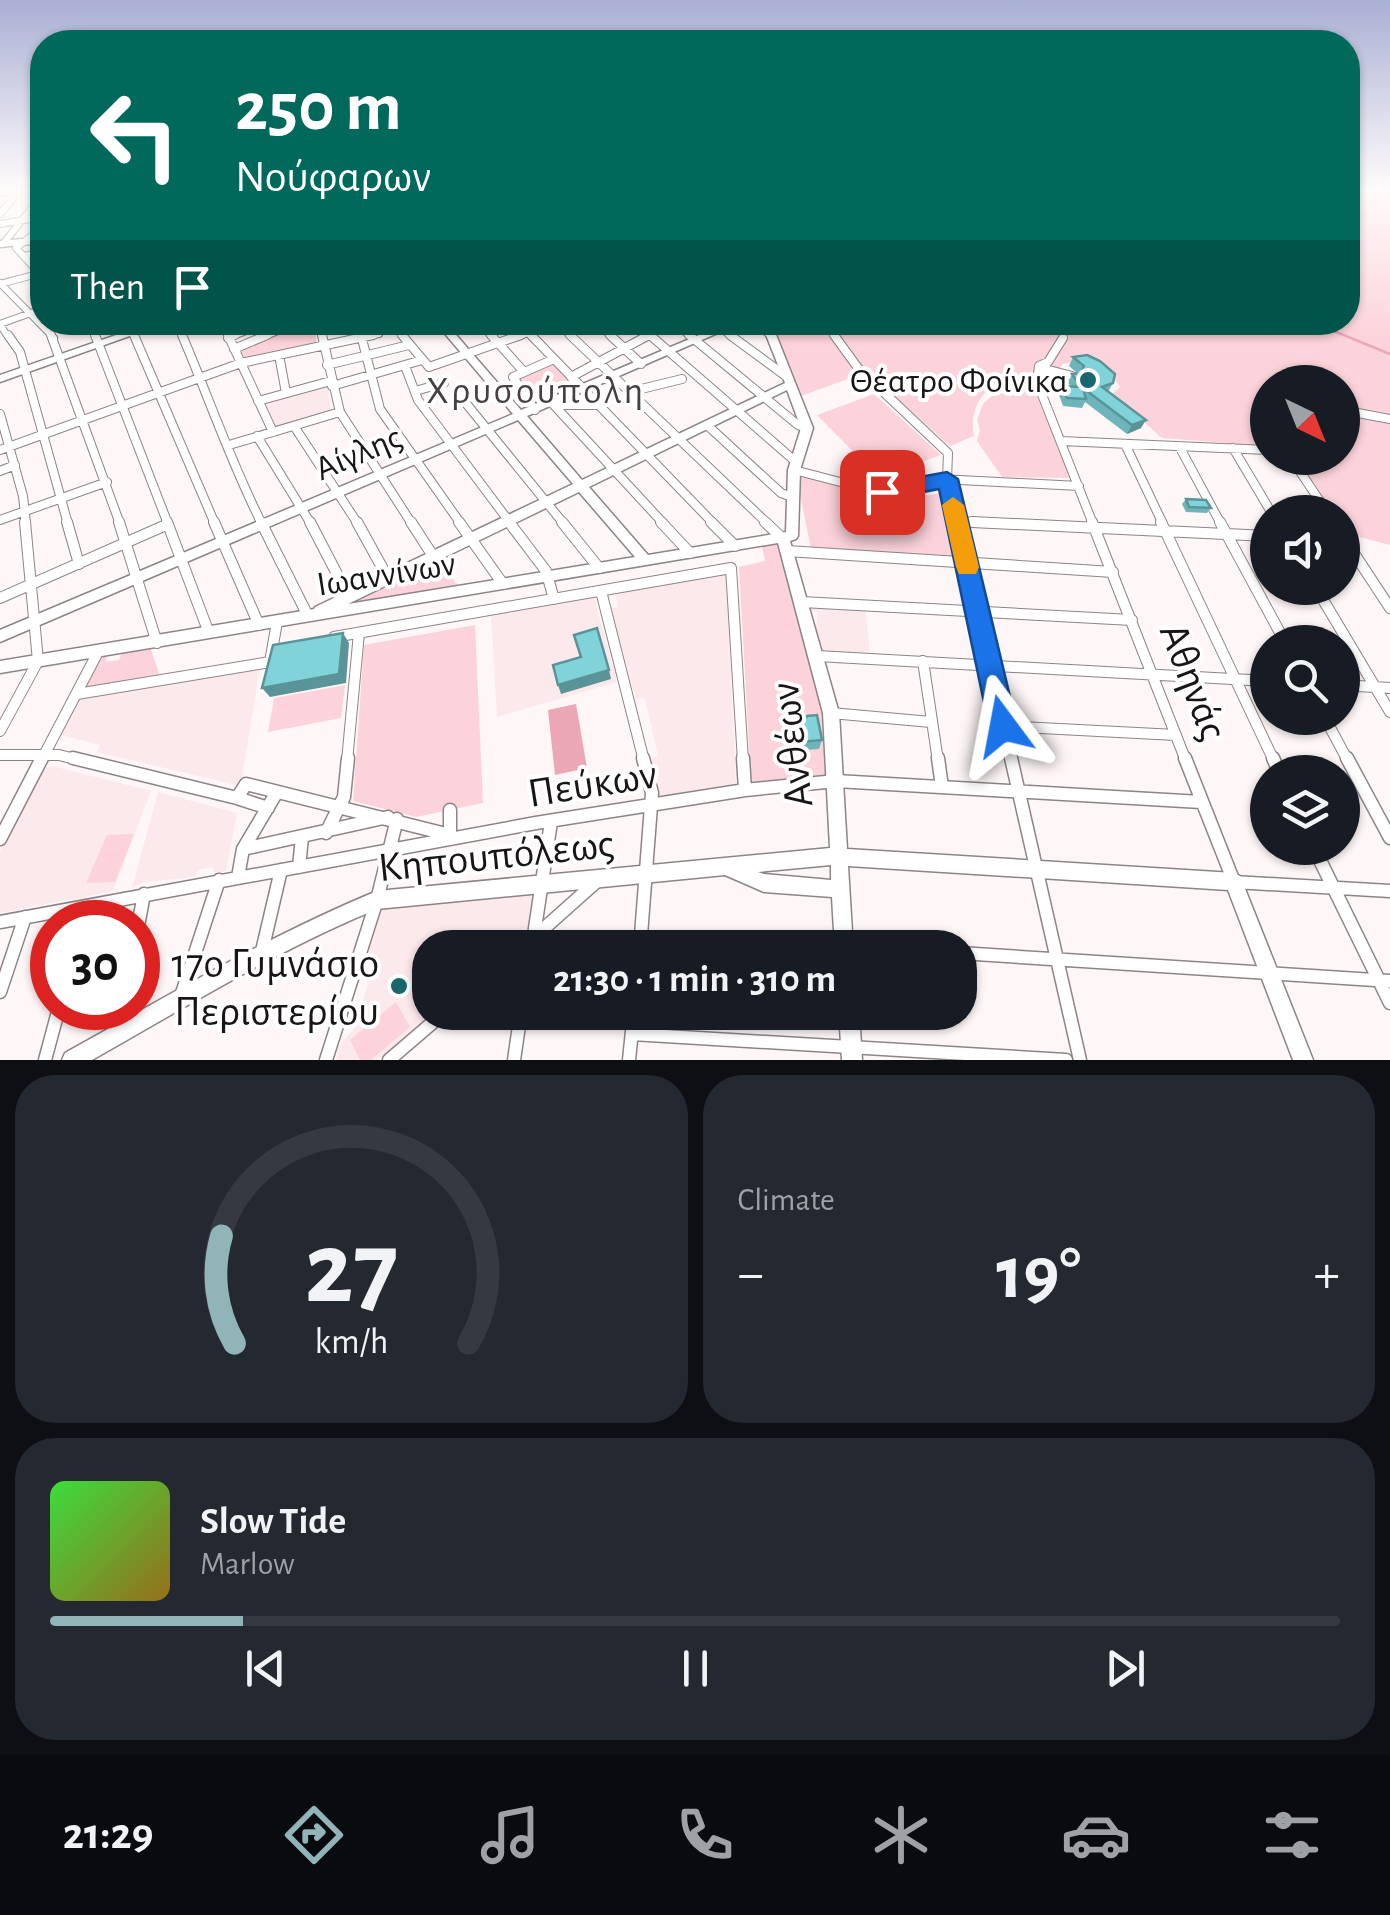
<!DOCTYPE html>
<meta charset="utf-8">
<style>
body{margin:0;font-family:"Alegreya Sans",sans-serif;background:#242831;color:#f1f3f6;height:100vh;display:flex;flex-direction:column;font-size:38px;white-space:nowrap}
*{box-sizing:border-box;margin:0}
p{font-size:32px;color:#9ea1a6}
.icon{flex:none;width:55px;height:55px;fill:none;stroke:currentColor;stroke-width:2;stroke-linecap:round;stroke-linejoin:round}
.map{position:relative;height:1060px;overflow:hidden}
.details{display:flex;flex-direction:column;gap:15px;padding:15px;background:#0d0f14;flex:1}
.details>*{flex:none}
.hud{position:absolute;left:30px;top:30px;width:1330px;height:305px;border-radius:40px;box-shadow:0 2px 8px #0004;background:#00695c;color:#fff;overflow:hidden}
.needle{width:65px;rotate:137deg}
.fabs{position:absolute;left:1250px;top:365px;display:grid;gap:20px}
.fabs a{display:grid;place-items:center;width:110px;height:110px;border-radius:50%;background:#171b24;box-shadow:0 2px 8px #0004;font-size:50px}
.speed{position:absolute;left:30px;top:900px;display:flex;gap:20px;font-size:50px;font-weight:700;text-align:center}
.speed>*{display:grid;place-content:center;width:130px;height:130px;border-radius:50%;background:#171b24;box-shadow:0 2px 8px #0004;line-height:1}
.speed .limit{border:15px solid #d22;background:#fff;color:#111}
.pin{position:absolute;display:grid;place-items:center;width:85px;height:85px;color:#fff;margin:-42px;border-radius:20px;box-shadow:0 5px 15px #0006}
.me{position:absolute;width:110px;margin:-55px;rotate:347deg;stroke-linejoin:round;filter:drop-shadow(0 0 8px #0008)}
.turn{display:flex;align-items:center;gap:35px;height:210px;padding:0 40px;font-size:45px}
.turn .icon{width:130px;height:130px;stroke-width:2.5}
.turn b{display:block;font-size:70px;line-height:85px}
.then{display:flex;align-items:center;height:95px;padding:0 40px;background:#0003;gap:20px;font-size:38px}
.big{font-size:75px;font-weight:600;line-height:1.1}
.details .tile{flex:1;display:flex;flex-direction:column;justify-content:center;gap:15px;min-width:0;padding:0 35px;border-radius:40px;background:#242831}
.details .dial{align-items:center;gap:0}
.dial svg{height:260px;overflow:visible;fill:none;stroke:#363941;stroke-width:7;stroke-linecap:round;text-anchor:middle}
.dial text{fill:#f1f3f6;stroke:none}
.song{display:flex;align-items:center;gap:30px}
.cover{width:120px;height:120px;border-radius:15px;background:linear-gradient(135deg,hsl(120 70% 55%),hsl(40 70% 35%))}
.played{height:10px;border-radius:5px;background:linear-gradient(90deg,#90b4b8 15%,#363941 15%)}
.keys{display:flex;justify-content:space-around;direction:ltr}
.heat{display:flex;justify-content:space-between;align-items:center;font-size:55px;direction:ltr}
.details .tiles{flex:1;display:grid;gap:15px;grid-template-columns:1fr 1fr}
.tile:last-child{grid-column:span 2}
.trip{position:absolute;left:412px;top:930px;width:565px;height:100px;border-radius:40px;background:#171b24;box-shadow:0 2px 8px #0004;font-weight:600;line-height:100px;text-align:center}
.dock{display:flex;height:160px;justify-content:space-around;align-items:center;background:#090b0e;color:#9ea1a6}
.dock .icon{width:70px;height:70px}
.dock .active{color:#90b4b8}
.dock b{font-size:45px;color:#f1f3f6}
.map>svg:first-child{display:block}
.built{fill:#fce9ec}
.green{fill:#fcd3da}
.water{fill:#eba7b5}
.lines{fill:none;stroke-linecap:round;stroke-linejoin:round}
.stream{stroke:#eba7b5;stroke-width:2.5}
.street-far3-casing{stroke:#8d8486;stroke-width:8}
.street-far2-casing{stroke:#8d8486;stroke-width:10}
.street-far1-casing{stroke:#8d8486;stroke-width:12}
.street-casing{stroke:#8d8486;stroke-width:15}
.secondary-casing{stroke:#8d8486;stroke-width:3}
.street-far3{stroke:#fff;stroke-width:6}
.street-far2{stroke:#fff;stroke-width:8}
.street-far1{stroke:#fff;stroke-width:10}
.street{stroke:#fff;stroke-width:12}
.secondary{fill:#fff;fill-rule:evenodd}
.wall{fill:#6eb5bb}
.shaded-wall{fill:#5a9498}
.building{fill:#80d3d9;stroke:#5a9498;stroke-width:2.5}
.route{fill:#1a73e8;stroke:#114b97;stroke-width:2.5}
.slow{fill:#f59e0b}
.poi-dot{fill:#19666c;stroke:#fff;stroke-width:4}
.labels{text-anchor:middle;stroke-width:8;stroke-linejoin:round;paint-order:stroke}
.poi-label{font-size:35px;fill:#191516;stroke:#fff;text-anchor:end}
.street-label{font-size:35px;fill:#191516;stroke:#fff}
.neighbourhood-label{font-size:38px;letter-spacing:2.5px;fill:#473f40;stroke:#fff}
.near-street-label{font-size:42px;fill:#191516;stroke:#fff}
.near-poi-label{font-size:42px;fill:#191516;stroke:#fff;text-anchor:end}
</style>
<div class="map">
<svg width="1390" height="1060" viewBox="0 0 1390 1060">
<rect width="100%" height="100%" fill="#fef6f7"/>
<!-- built -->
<path class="built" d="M327 384 331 411 276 428 263 401Z
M726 573 736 783 656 797 648 760 658 756 645 698 636 699 611 609 618 607 615 592Z
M593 594 617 682 497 717 491 613Z
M811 606 865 609 870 652 820 653 816 628 818 612 812 611Z
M260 668 241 783 236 785 97 752 100 745 61 735 80 699Z
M52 766 151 791 113 891 0 913V852L42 769Z
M158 792 237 813 226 871 214 873 213 867 198 870 196 877 144 882 132 888Z
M534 891 528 931 505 947 430 948 433 1013 378 1060H336L341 1043 355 1028 375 960 367 959 383 906Z"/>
<!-- green -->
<path class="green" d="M1348 190H1390V545L1348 534 1343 526 1342 512H1333L1295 458H1342V382H1268L1267 446 1162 438 1112 394 1120 387C1108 369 1084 360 1063 364L1058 370 1066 376 1071 390 1046 389 1031 382 1071 478 1002 477 977 441 980 430 977 420 983 404 1006 383C981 386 969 412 974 436L950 446 867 372 801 396 768 323 1348 322Z
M305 323H314L317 345 245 359 239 349Z
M552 363 575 387 535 404 517 378Z
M874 394 941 455 879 478 817 415Z
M805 475 836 484 852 498 870 502 886 503 946 492 961 558 811 549 797 479Z
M777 544 822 706 829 775 751 782 739 567 765 561 762 547Z
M438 558 458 586 343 606Z
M475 625 483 803 416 817 353 801 364 645Z
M150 647 160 676 85 687 101 656 107 655 106 662 119 660 122 653Z
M345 685 341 718 268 732 274 698Z
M134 834 115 882 86 883 107 835Z
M396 1002 410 1027 371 1060H360L350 1040Z"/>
<!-- water -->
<path class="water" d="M576 704 587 768 555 775 548 710Z"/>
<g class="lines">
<!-- stream -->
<path class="stream" d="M1312 322 1390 354"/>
<!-- street-far3 casing -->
<g class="street-far3-casing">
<path id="street-far3" d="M0 193 40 190
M0 214 20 190
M0 224 42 217
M42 228 16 248 42 276
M3 244 42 195
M24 256 42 252
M0 283 54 338
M0 284 41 273
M85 322 97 338
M128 322 135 338
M176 322 183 338
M222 322 229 338
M319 322 323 338
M357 322 361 338
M391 322 404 338
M479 322 493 338
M518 322 533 338
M556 322 573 338
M596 322 613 338
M635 322 653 338
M673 322 692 338
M713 322 733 338
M753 322 771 336
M824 322 836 338
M0 324 42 309
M0 325 9 338
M320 329 348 322
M447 332 480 322
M228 338 270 322
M261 338 299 322
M361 338 379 334
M514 338 560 322
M644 338 674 322"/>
</g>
<!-- street-far2 casing -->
<g class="street-far2-casing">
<path id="street-far2" d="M8 335 20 352 68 524
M51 335 120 524
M95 335 168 524
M134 335 215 524
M182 335C209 398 231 463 262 524
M228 335 273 432
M322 335 340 412 412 524
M361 335 380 409 461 524
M402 335 429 367 521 335
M491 335 524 372
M531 335 714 524
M570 335 768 524
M610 335 641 364
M650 335 796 462
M689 335 798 425 807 428
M730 335 787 377
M834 335 858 368 948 453 947 479 957 524
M228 338 235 335
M1063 338 1048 362 1039 366 1037 382 1093 524
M234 349 267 335
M279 355 286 393
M327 365 409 345
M405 366 418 400 511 524
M1039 373 1049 370 1072 376
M571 377 649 335
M332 386 422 360
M415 391 444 383
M456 391 564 524
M629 392 682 379
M258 401 331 381
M552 403 664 524
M554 405H598
M535 410 513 377 554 359
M1342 410 1390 419
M0 414 23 496 26 524
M707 425 781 493 792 497
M294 426 358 524
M257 436 311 524
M1061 441 1268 450
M1125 444 1163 524
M229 445 340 412
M1179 446 1221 524
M1233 448 1271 512
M0 450 241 363 373 335
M1291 458 1327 512
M794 470 875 491 940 479 1079 486
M0 471 15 465
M0 520 107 482
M957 521 1024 524"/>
</g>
<!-- street-far1 casing -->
<g class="street-far1-casing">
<path id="street-far1" d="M67 522 79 564
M119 522 157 643
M167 522 209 633
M214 522 259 625
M261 522 308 616
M310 522 349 597
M357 522 388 578
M411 522 433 556
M459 522 503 584
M509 522 546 571 554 599
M562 522 599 568
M661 522 690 553
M711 522 735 546
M765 522 783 539
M957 522 1012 761
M972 522 1268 536
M1092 522 1186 761
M1161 522 1274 761
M1220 522 1285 642
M1342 535 1390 608
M787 551 1113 572
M1316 588 1390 712
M601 591 644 761
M0 598 166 525
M802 602 1132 620
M334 637 731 568 743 761
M817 656 1268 681
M923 661 938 761
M1342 685 1390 688
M77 694 270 662 277 622
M831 713 931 722
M1325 718 1348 761
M1003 726 1176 735
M0 731 38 661 25 522
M0 755H59L83 761
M41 761 98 652
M347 761 359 633"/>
</g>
<!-- street casing -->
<g class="street-casing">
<path id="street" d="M73 758 237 798 246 784 450 835
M743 758 745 790
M938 758 942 787
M1011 758 1080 1060
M1185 758 1234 882 1390 891
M1273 758 1279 772
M1347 758 1390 838
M237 798 268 808
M450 810V837
M326 833 344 797 348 758
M0 839 42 758
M1314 848 1390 1003
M243 849 388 817
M299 867 302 837
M238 877 243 849 277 792
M0 922 536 823 745 790 836 781 1201 802
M81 922 86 906
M138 926 144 894
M844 946 874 948
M522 948 595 883
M532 948 551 822
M640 948 652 793 643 758
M262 951 281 870
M960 953 1390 981
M0 992 25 917
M181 996 219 880
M113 1034 119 1008
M632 1034 1066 1060
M45 1060 59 1008
M326 1060 377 900 397 819
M389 1060 445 1012
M514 1060 521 1012
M629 1060 634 1012"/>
</g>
<!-- secondary casing -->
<g class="secondary-casing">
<path id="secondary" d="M42 237V243L0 247V241Z
M154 322H169L0 382V375Z
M435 322H445L521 410 730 322H743L527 416 582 480 785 383 761 322H771L813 428 800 470 798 536 796 539 790 541 839 713 847 849 1234 873 1240 876 1313 1060H1293L1228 890 848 866 853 948H835L832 897 764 892 725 875 377 909C277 950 186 1007 92 1060H62L65 1053C168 996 268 936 377 891L830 848 823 713 778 543 0 673V661L314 609 315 607 573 484 518 420 0 642V630L513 414ZM787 390 801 428 788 470 786 532 648 555 589 487ZM579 492 635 557 348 604ZM831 865V880L764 874 758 872Z
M839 1012H859L862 1060H842Z"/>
</g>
<!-- street-far3 -->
<use href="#street-far3" class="street-far3"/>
<!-- street-far2 -->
<use href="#street-far2" class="street-far2"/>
<!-- street-far1 -->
<use href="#street-far1" class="street-far1"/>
<!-- street -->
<use href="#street" class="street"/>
<!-- secondary -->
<use href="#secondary" class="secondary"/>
</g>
<!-- wall -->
<path class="wall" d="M1073 357 1113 383 1108 392 1141 428 1127 434 1085 402 1082 408 1063 406 1059 395 1063 386H1071L1068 383 1072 374 1077 373 1069 366Z
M1186 499 1211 508 1207 513 1186 512 1182 504Z
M802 723 822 740 819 749 790 751 783 734 785 725Z"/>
<!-- shaded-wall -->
<path class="shaded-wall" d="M1146 420 1141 428 1127 434 1132 425Z
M343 633 349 643 346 683 270 697 262 688Z
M609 670 611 679 561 694 558 685Z"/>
<!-- building -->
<path class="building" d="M1087 355 1100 361 1115 374 1113 383 1102 387 1146 420 1132 425 1083 388 1086 399 1067 398 1063 386 1081 387 1072 374 1081 373 1084 366 1073 357Z
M1186 499 1206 500 1211 508 1189 507Z
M597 628 609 670 558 685 553 665 581 657 574 635Z
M343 633 339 674 262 688 273 645Z
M817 715 822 740 792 743 785 725 802 723 807 716Z"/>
<!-- sky -->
<linearGradient id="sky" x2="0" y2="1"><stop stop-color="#a9afd4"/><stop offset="0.56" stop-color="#fffbfb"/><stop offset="1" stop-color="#fffbfb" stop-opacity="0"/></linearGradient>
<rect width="1390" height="338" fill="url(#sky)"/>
<!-- route -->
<path class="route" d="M947 472 958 479 1017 726 1013 735 1003 738 993 735 989 726 939 489 882 500 872 492 882 484Z"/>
<!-- slow -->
<path class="slow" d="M953 497 964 505 979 567 976 574H959L956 567 942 505Z"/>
<!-- markers -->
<g class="poi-dot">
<circle cx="1088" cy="380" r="10"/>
<circle cx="399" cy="986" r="10"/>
</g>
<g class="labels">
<!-- poi labels -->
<g class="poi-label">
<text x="1068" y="392">Θέατρο Φοίνικα</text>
</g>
<!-- street labels -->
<g class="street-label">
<text transform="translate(358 452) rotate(-23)" y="12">Αίγλης</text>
<text transform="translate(386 573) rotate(-9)" y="12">Ιωαννίνων</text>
</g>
<!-- neighbourhood labels -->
<g class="neighbourhood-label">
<text x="536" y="403">Χρυσούπολη</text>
</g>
<!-- near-street labels -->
<g class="near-street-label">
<text transform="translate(1195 681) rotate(69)" y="15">Αθηνάς</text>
<text transform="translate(790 745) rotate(-97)" y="15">Ανθέων</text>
<text transform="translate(592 782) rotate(-9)" y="15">Πεύκων</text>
<text transform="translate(496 854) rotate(-6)" y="15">Κηπουπόλεως</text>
</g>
<!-- near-poi labels -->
<g class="near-poi-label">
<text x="379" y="977">17ο Γυμνάσιο<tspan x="379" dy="48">Περιστερίου</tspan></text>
</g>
</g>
</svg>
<div class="fabs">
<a><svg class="needle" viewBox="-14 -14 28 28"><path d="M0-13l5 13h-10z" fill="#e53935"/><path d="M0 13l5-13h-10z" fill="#9ea1a6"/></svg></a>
<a><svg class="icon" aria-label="sound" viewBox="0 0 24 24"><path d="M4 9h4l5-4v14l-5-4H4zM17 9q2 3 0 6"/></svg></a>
<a><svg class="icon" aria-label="search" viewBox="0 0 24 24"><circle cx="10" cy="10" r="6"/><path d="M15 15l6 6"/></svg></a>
<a><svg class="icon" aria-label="layers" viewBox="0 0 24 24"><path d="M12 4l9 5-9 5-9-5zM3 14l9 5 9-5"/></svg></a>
</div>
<div class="speed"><div class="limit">30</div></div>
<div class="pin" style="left:882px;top:492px;background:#d93025"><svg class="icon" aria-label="arrive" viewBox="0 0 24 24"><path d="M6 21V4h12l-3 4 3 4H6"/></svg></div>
<svg class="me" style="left:1003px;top:726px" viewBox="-20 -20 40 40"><path d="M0-17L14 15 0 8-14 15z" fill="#1a73e8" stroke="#fff" stroke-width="4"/></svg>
<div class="trip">21:30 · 1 min · 310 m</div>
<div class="hud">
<div class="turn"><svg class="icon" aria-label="left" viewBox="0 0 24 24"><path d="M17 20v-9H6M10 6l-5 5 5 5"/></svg><div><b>250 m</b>Νούφαρων</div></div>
<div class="then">Then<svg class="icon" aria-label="arrive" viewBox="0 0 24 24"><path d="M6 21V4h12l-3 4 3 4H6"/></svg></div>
</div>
</div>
<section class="details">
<div class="tiles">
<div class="tile dial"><svg viewBox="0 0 100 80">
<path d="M14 69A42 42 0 1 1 86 69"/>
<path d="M14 69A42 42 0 0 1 10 36" stroke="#90b4b8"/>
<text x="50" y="56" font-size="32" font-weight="700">27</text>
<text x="50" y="72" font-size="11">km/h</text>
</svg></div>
<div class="tile"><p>Climate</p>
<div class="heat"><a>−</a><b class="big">19°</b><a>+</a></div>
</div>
<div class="tile">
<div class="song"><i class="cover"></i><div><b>Slow Tide</b><p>Marlow</p></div></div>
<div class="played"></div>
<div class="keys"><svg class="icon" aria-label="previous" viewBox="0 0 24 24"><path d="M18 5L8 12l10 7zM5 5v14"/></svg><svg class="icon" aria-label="pause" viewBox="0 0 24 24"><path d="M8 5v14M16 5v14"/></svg><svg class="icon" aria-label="next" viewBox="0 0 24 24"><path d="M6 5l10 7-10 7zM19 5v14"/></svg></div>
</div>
</div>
</section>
<nav class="dock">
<b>21:29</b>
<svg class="icon active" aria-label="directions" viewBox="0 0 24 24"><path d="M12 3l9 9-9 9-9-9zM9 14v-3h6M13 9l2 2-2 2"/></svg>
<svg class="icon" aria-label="music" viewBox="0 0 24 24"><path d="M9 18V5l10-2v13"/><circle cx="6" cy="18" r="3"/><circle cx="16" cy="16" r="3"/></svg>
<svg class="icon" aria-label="phone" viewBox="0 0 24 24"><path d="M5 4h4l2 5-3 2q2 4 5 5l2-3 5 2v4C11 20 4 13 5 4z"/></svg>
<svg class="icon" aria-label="climate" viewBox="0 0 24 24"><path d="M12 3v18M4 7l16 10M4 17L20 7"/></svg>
<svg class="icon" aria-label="car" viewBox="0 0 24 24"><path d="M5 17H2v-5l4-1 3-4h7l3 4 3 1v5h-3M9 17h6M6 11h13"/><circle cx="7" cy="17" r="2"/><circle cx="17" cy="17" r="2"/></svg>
<svg class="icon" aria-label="filters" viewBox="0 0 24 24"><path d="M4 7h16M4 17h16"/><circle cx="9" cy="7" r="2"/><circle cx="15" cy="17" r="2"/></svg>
</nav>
